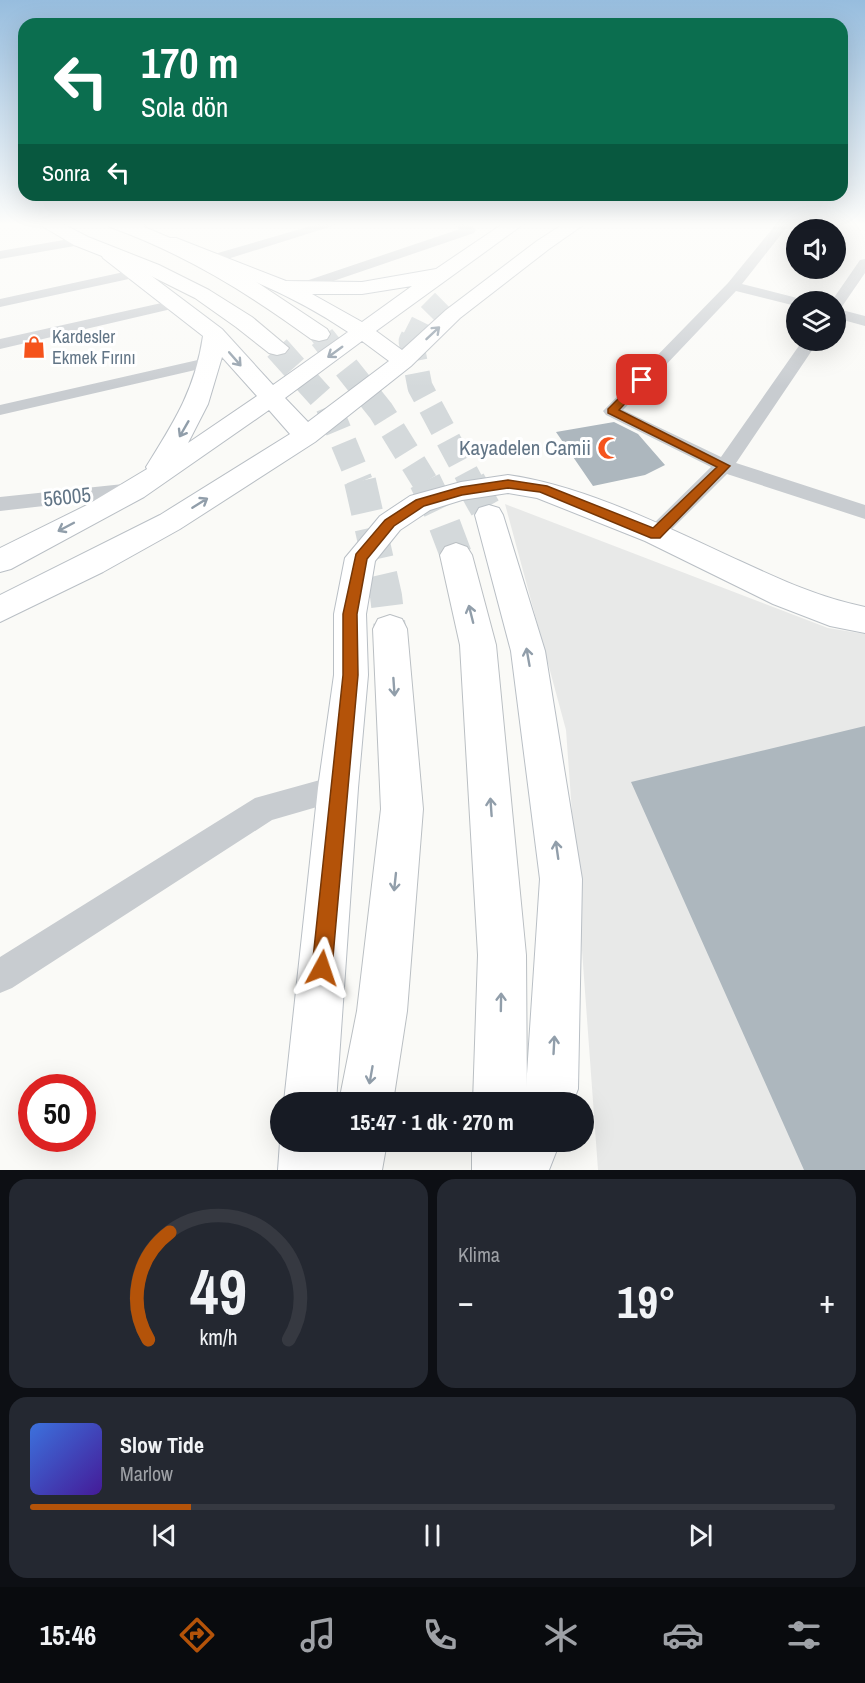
<!DOCTYPE html>
<html lang="tr">
<meta charset="utf-8">
<style>
body{margin:0;font-family:"Archivo Narrow",sans-serif;background:#242831;color:#f1f3f6;height:100vh;display:flex;flex-direction:column;font-size:22px;white-space:nowrap}
*{box-sizing:border-box;margin:0}
p{font-size:20px;color:#9ea1a6}
.icon{flex:none;width:33px;height:33px;fill:none;stroke:currentColor;stroke-width:2;stroke-linecap:round;stroke-linejoin:round}
.map{position:relative;height:1170px;overflow:hidden}
.details{display:flex;flex-direction:column;gap:9px;padding:9px;background:#0d0f14;flex:1}
.details>*{flex:none}
.banner{position:absolute;left:18px;top:18px;width:830px;height:183px;border-radius:18px;box-shadow:0 6px 24px #0002;background:#0b6e4f;color:#fff;overflow:hidden}
.fabs{position:absolute;left:786px;top:219px;display:grid;gap:12px}
.fabs a{display:grid;place-items:center;width:60px;height:60px;border-radius:50%;background:#171b24;box-shadow:0 6px 24px #0002;font-size:30px}
.speed{position:absolute;left:18px;top:1074px;display:flex;gap:12px;font-size:30px;font-weight:700;text-align:center}
.speed>*{display:grid;place-content:center;width:78px;height:78px;border-radius:50%;background:#171b24;box-shadow:0 6px 24px #0002;line-height:1}
.speed .limit{border:9px solid #d22;background:#fff;color:#111}
.pin{position:absolute;display:grid;place-items:center;width:51px;height:51px;color:#fff;margin:-26px;border-radius:12px;box-shadow:0 3px 9px #0006}
.me{position:absolute;width:66px;margin:-33px;rotate:5deg;stroke-linejoin:round;filter:drop-shadow(0 0 4px #0008)}
.turn{display:flex;align-items:center;gap:21px;height:126px;padding:0 24px;font-size:27px}
.turn .icon{width:78px;height:78px;stroke-width:2.5}
.turn b{display:block;font-size:42px;line-height:51px}
.then{display:flex;align-items:center;height:57px;padding:0 24px;background:#0003;gap:12px;font-size:22px}
.big{font-size:45px;font-weight:700;line-height:1.1}
.details .tile{flex:1;display:flex;flex-direction:column;justify-content:center;gap:9px;min-width:0;padding:0 21px;border-radius:18px;background:#242831}
.details .dial{align-items:center;gap:0}
.dial svg{height:156px;overflow:visible;fill:none;stroke:#363941;stroke-width:7;stroke-linecap:round;text-anchor:middle}
.dial text{fill:#f1f3f6;stroke:none}
.song{display:flex;align-items:center;gap:18px}
.cover{width:72px;height:72px;border-radius:9px;background:linear-gradient(135deg,hsl(220 70% 55%),hsl(260 70% 35%))}
.played{height:6px;border-radius:3px;background:linear-gradient(90deg,#b45309 20%,#363941 20%)}
.keys{display:flex;justify-content:space-around;direction:ltr}
.heat{display:flex;justify-content:space-between;align-items:center;font-size:33px;direction:ltr}
.details .tiles{flex:1;display:grid;gap:9px;grid-template-columns:1fr 1fr}
.tile:last-child{grid-column:span 2}
.trip{position:absolute;left:270px;top:1092px;width:324px;height:60px;border-radius:30px;background:#171b24;box-shadow:0 6px 24px #0002;font-weight:700;line-height:60px;text-align:center}
.dock{display:flex;height:96px;justify-content:space-around;align-items:center;background:#090b0e;color:#9ea1a6}
.dock .icon{width:42px;height:42px}
.dock .current{color:#b45309}
.dock b{font-size:27px;color:#f1f3f6}
.map>svg:first-child{display:block}
.built{fill:#e8e9e8}
.building{fill:#adb7be}
.lines{fill:none;stroke-linecap:round;stroke-linejoin:round}
.secondary-tunnel-far2{stroke:#d4d9db;stroke-width:20;stroke-dasharray:20 10;stroke-linecap:butt}
.secondary-tunnel-far1{stroke:#d4d9db;stroke-width:25;stroke-dasharray:25 12;stroke-linecap:butt}
.secondary-tunnel{stroke:#d4d9db;stroke-width:31;stroke-dasharray:31 16;stroke-linecap:butt}
.primary-tunnel-far2{stroke:#d4d9db;stroke-width:20;stroke-dasharray:20 10;stroke-linecap:butt}
.primary-tunnel-far1{stroke:#d4d9db;stroke-width:26;stroke-dasharray:26 13;stroke-linecap:butt}
.primary-tunnel{stroke:#d4d9db;stroke-width:32;stroke-dasharray:32 16;stroke-linecap:butt}
.secondary-casing{stroke:#b9bfc5;stroke-width:2}
.primary-casing{stroke:#babfc3;stroke-width:2}
.minor{fill:#c8ccd0;fill-rule:evenodd}
.secondary{fill:#fff;fill-rule:evenodd}
.primary{fill:#fff;fill-rule:evenodd}
.oneway{stroke:#919eaa}
.route{fill:#b45309;stroke:#753606;stroke-width:1.5}
.labels{text-anchor:middle;stroke-width:6;stroke-linejoin:round;paint-order:stroke}
.far-poi-label{font-size:18px;fill:#627586;stroke:#fff;text-anchor:start}
.poi-label{font-size:21px;fill:#627586;stroke:#fff;text-anchor:end}
.street-label{font-size:21px;fill:#627586;stroke:#fff}
</style>
<div class="map">
<svg width="865" height="1170" viewBox="0 0 865 1170">
<rect width="100%" height="100%" fill="#fafaf7"/>
<!-- built -->
<path class="built" d="M505 504 828 628 865 634V1170H598L566 730Z"/>
<!-- building -->
<path class="building" d="M614 422 638 434 665 465 645 475 593 486 556 432Z
M865 726V1170H804L631 782Z"/>
<g class="lines">
<!-- secondary-tunnel-far2 -->
<path class="secondary-tunnel-far2" d="M412 339 421 321 443 299"/>
<!-- secondary-tunnel-far1 -->
<path class="secondary-tunnel-far1" d="M413 337 411 341 420 387 471 482"/>
<!-- secondary-tunnel -->
<path class="secondary-tunnel" d="M470 481 489 515"/>
<!-- primary-tunnel-far2 -->
<path class="primary-tunnel-far2" d="M319 334 323 339"/>
<!-- primary-tunnel-far1 -->
<path class="primary-tunnel-far1" d="M322 337 381 411 425 482
M277 348 328 405 360 482"/>
<!-- primary-tunnel -->
<path class="primary-tunnel" d="M360 481 386 596 390 629
M425 481 439 510 456 555"/>
<!-- secondary casing -->
<g class="secondary-casing">
<path id="secondary" d="M504 223H525L376 331 402 350 446 310 537 241 565 223H586L549 249 460 318 411 366 315 442 180 529 103 572 0 622V595L160 515 290 434 269 410 144 497 11 569 0 572V548L87 505 147 469 146 467C174 422 195 390 203 336L103 258 101 254 103 250H117L222 329 273 385 348 332C291 293 227 269 164 246L161 242 164 238H176L286 281 362 282 436 269ZM412 286 362 322 312 294H362ZM362 341 389 361 308 422 285 398ZM222 357 257 396 188 443 208 404Z
M508 475C586 486 668 528 740 561 781 580 820 598 865 607V633L830 626 773 604 645 541 537 498 508 493 462 500 430 510 400 530 375 561 366 614 368 675 358 788 336 1102H284L318 788 334 675V614L345 558 380 516 410 496 461 482Z
M489 505 499 508 503 515 545 651 582 879 578 1089 573 1102H521L526 1089 540 879 511 651 475 515 479 508Z
M280 1142H333L332 1170H278Z
M506 1142H560L549 1170H495Z"/>
</g>
<!-- primary casing -->
<g class="primary-casing">
<path id="primary" d="M37 223H61L88 237 159 265 209 290 252 317 289 348 285 353 277 355 269 353 236 327 195 298 145 273 74 245Z
M107 223H135L203 252 255 281 327 329 330 334 327 339 319 341 311 339C248 293 183 253 110 227Z
M456 543 467 547 472 555 496 645 526 955 527 1102H473L478 955 460 645 440 555 445 547Z
M390 615 402 619 407 629 423 809 407 1011 393 1102H339L357 1011 381 809 373 629 378 619Z
M331 1142H387L382 1170H326Z
M472 1142H528V1170H472Z"/>
</g>
<!-- minor -->
<path class="minor" d="M133 223H154L135 231H127L125 228Z
M321 223H342L221 261 216 262 209 258 211 255Z
M452 223H468L476 230 474 233 307 290 302 291 295 287 297 284 460 229Z
M777 223H790L742 284 801 299 803 302H796V306L736 291 623 410 721 457 803 340H819L736 463 865 505V519L727 474 662 539 655 542 648 539 644 534 648 529 711 467 606 415 603 411 728 283Z
M81 237 86 238 87 241 86 244 0 259V251Z
M865 259V273L841 308 838 309 865 316V326L836 318V302H831L860 260Z
M133 270 138 271 140 274 138 277 0 307V299Z
M175 300 182 304 180 307 0 349V339Z
M211 357 219 362 217 365 0 415V405Z
M133 483 140 485 143 490 140 495 0 511V497Z
M338 775 348 778 352 788 348 798 272 820 12 988 0 993V957L255 798Z"/>
<!-- secondary -->
<use href="#secondary" class="secondary"/>
<!-- primary -->
<use href="#primary" class="primary"/>
</g>
<!-- one-way arrows -->
<defs><path id="oneway-shaft" d="M-6 0H5M1.5-3L5.5 0L1.5 3" fill="none" stroke-width="1.6" stroke-linecap="round" stroke-linejoin="round" transform="scale(1.5)"/></defs>
<g class="oneway">
<use href="#oneway-shaft" transform="translate(433 333) rotate(-43)"/>
<use href="#oneway-shaft" transform="translate(335 352) rotate(144)"/>
<use href="#oneway-shaft" transform="translate(235 359) rotate(49)"/>
<use href="#oneway-shaft" transform="translate(184 429) rotate(120)"/>
<use href="#oneway-shaft" transform="translate(200 503) rotate(-32)"/>
<use href="#oneway-shaft" transform="translate(66 527) rotate(152)"/>
<use href="#oneway-shaft" transform="translate(471 614) rotate(-104)"/>
<use href="#oneway-shaft" transform="translate(528 657) rotate(-100)"/>
<use href="#oneway-shaft" transform="translate(394 687) rotate(86)"/>
<use href="#oneway-shaft" transform="translate(491 807) rotate(-94)"/>
<use href="#oneway-shaft" transform="translate(557 850) rotate(-98)"/>
<use href="#oneway-shaft" transform="translate(395 882) rotate(96)"/>
<use href="#oneway-shaft" transform="translate(501 1002) rotate(-89)"/>
<use href="#oneway-shaft" transform="translate(554 1045) rotate(-87)"/>
<use href="#oneway-shaft" transform="translate(371 1075) rotate(100)"/>
</g>
<!-- sky -->
<linearGradient id="sky" x2="0" y2="1"><stop stop-color="#97bdde"/><stop offset="0.58" stop-color="#fdfdfb"/><stop offset="1" stop-color="#fdfdfb" stop-opacity="0"/></linearGradient>
<rect width="865" height="387" fill="url(#sky)"/>
<!-- route -->
<path class="route" d="M642 377 647 380 619 410 730 466 660 538H651L540 492 508 488 462 495 424 506 394 526 367 559 357 614 358 675 332 968 329 975 322 978 315 975 312 968 343 675V614L356 554 385 520 416 500 461 487 508 480 547 486 653 528 717 467 608 413V409L639 378Z"/>
<!-- icons -->
<defs>
<g id="shop-bare" transform="scale(1.8)"><path d="M-5-2.5h2.3a2.7 3.5 0 0 1 5.4 0H5L5.5 6h-11ZM-1.5-2.5h3a1.5 2.3 0 0 0-3 0Z" fill="#f5531c" stroke="#fff" stroke-width="2.5" paint-order="stroke"/></g>
<g id="mosque-bare" transform="scale(1.8)"><path d="M3.5-4.9A6 6 0 1 0 3.5 4.9A5 5 0 1 1 3.5-4.9Z" fill="#f5531c" stroke="#fff" stroke-width="2.5" paint-order="stroke"/></g>
</defs>
<g fill-rule="evenodd">
<use href="#shop-bare" x="34" y="347"/>
<use href="#mosque-bare" x="609" y="448"/>
</g>
<g class="labels">
<!-- far-poi labels -->
<g class="far-poi-label">
<text x="52" y="343">Kardesler<tspan x="52" dy="21">Ekmek Fırını</tspan></text>
</g>
<!-- poi labels -->
<g class="poi-label">
<text x="591" y="455">Kayadelen Camii</text>
</g>
<!-- street labels -->
<g class="street-label">
<text transform="translate(67 497) rotate(-6)" y="7">56005</text>
</g>
</g>
</svg>
<div class="fabs">
<a><svg class="icon" aria-label="sound" viewBox="0 0 24 24"><path d="M4 9h4l5-4v14l-5-4H4zM17 9q2 3 0 6"/></svg></a>
<a><svg class="icon" aria-label="layers" viewBox="0 0 24 24"><path d="M12 4l9 5-9 5-9-5zM3 14l9 5 9-5"/></svg></a>
</div>
<div class="speed"><div class="limit">50</div></div>
<div class="pin" style="left:642px;top:380px;background:#d93025"><svg class="icon" aria-label="arrive" viewBox="0 0 24 24"><path d="M6 21V4h12l-3 4 3 4H6"/></svg></div>
<svg class="me" style="left:322px;top:968px" viewBox="-20 -20 40 40"><path d="M0-17L14 15 0 8-14 15z" fill="#b45309" stroke="#fff" stroke-width="4"/></svg>
<div class="trip">15:47 · 1 dk · 270 m</div>
<div class="banner">
<div class="turn"><svg class="icon" aria-label="left" viewBox="0 0 24 24"><path d="M17 20v-9H6M10 6l-5 5 5 5"/></svg><div><b>170 m</b>Sola dön</div></div>
<div class="then">Sonra<svg class="icon" aria-label="left" viewBox="0 0 24 24"><path d="M17 20v-9H6M10 6l-5 5 5 5"/></svg></div>
</div>
</div>
<section class="details">
<div class="tiles">
<div class="tile dial"><svg viewBox="0 0 100 80">
<path d="M14 69A42 42 0 1 1 86 69"/>
<path d="M14 69A42 42 0 0 1 25 14" stroke="#b45309"/>
<text x="50" y="56" font-size="32" font-weight="700">49</text>
<text x="50" y="72" font-size="11">km/h</text>
</svg></div>
<div class="tile"><p>Klima</p>
<div class="heat"><a>−</a><b class="big">19°</b><a>+</a></div>
</div>
<div class="tile">
<div class="song"><i class="cover"></i><div><b>Slow Tide</b><p>Marlow</p></div></div>
<div class="played"></div>
<div class="keys"><svg class="icon" aria-label="previous" viewBox="0 0 24 24"><path d="M18 5L8 12l10 7zM5 5v14"/></svg><svg class="icon" aria-label="pause" viewBox="0 0 24 24"><path d="M8 5v14M16 5v14"/></svg><svg class="icon" aria-label="next" viewBox="0 0 24 24"><path d="M6 5l10 7-10 7zM19 5v14"/></svg></div>
</div>
</div>
</section>
<nav class="dock">
<b>15:46</b>
<svg class="icon current" aria-label="directions" viewBox="0 0 24 24"><path d="M12 3l9 9-9 9-9-9zM9 14v-3h6M13 9l2 2-2 2"/></svg>
<svg class="icon" aria-label="music" viewBox="0 0 24 24"><path d="M9 18V5l10-2v13"/><circle cx="6" cy="18" r="3"/><circle cx="16" cy="16" r="3"/></svg>
<svg class="icon" aria-label="phone" viewBox="0 0 24 24"><path d="M5 4h4l2 5-3 2q2 4 5 5l2-3 5 2v4C11 20 4 13 5 4z"/></svg>
<svg class="icon" aria-label="climate" viewBox="0 0 24 24"><path d="M12 3v18M4 7l16 10M4 17L20 7"/></svg>
<svg class="icon" aria-label="car" viewBox="0 0 24 24"><path d="M5 17H2v-5l4-1 3-4h7l3 4 3 1v5h-3M9 17h6M6 11h13"/><circle cx="7" cy="17" r="2"/><circle cx="17" cy="17" r="2"/></svg>
<svg class="icon" aria-label="filters" viewBox="0 0 24 24"><path d="M4 7h16M4 17h16"/><circle cx="9" cy="7" r="2"/><circle cx="15" cy="17" r="2"/></svg>
</nav>
